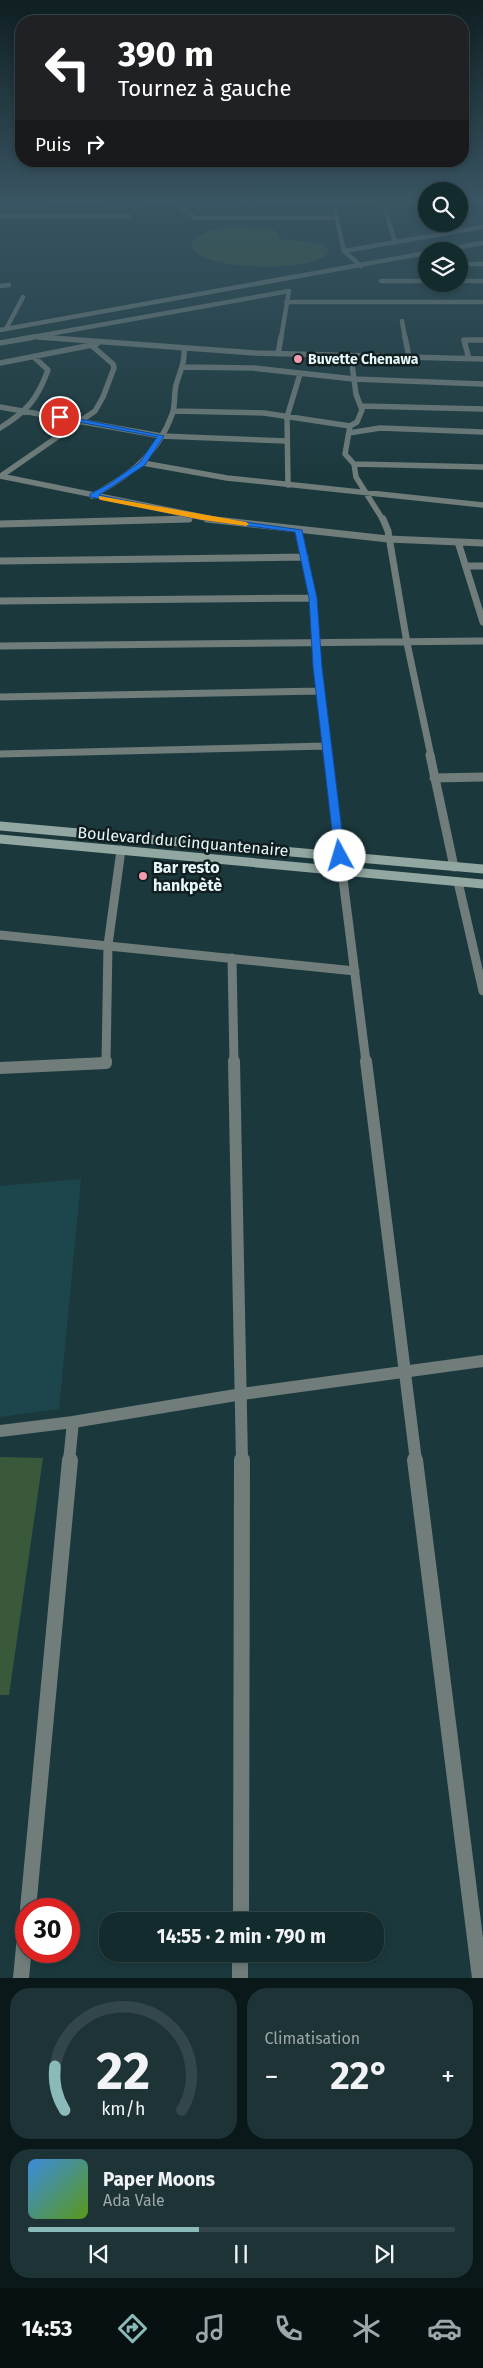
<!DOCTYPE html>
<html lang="fr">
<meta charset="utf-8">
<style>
body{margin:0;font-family:"Fira Sans",sans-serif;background:#1d3336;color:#f1f3f6;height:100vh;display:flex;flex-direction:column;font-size:19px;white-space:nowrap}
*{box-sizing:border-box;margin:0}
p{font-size:16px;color:#9da7aa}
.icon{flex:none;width:28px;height:28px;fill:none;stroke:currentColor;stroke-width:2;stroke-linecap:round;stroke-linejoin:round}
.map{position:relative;height:1978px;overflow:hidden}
.panel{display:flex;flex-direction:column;gap:10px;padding:10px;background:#0b1819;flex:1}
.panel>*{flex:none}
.hud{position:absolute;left:15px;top:15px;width:454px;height:152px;border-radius:20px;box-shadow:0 2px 8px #0003,0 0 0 1px #33474a;background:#202124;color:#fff;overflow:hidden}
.tools{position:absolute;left:418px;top:182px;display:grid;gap:10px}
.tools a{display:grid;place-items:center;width:50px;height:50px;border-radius:50%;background:#142b2e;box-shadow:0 2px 8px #0003,0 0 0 1px #33474a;font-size:25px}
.speed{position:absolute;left:15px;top:1898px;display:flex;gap:10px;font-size:25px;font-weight:700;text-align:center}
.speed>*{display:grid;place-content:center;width:65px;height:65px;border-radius:50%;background:#142b2e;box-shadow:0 2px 8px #0003,0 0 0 1px #33474a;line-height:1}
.speed .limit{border:8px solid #d22;background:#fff;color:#111}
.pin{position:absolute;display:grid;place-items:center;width:42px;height:42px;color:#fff;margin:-21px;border:2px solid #fff;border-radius:50%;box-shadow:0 1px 5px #0007}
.me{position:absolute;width:55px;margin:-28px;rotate:354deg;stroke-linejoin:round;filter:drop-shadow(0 0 4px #0008)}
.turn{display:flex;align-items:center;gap:18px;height:105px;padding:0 20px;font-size:22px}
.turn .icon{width:65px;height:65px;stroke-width:2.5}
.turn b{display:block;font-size:35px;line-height:42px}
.then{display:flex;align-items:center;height:48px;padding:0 20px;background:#0003;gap:10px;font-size:19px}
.big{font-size:38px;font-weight:700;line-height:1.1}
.panel .widget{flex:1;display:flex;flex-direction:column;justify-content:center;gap:8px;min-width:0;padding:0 18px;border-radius:20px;background:#1d3336}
.panel .dial{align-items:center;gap:0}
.dial svg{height:130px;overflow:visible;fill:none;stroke:#33474a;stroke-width:7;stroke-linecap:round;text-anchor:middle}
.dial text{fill:#f1f3f6;stroke:none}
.song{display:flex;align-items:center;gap:15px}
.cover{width:60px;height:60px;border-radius:8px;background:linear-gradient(135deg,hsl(210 70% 55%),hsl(90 70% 35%))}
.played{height:5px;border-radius:2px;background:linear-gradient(90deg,#8bbbb9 40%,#33474a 40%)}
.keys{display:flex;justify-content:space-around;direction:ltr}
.heat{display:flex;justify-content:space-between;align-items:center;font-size:28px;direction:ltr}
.panel .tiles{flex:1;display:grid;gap:10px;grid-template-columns:1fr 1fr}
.widget:last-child{grid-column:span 2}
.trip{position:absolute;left:99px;top:1912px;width:285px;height:50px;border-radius:20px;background:#142b2e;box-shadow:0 2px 8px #0003,0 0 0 1px #33474a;font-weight:700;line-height:50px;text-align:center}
.tab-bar{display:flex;height:80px;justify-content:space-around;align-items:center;background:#081112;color:#9da7aa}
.tab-bar .icon{width:35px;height:35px}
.tab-bar .selected{color:#8bbbb9}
.tab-bar b{font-size:22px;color:#f1f3f6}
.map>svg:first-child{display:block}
.built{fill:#1c464b}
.green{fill:#39593a}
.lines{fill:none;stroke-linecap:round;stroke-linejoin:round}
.street-far5{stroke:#707d7a;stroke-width:4.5}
.street-far4{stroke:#707d7a;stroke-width:5.5}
.street-far3{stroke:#707d7a;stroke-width:7}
.street-far2{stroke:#707d7a;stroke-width:9}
.street-far1{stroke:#707d7a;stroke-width:12}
.street{stroke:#707d7a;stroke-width:16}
.secondary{stroke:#92a7a1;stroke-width:9}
.route{fill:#1a73e8;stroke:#114b97}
.slow{fill:#f59e0b}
.poi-dot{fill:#f19ab0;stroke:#111e20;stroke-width:2}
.labels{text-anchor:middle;stroke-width:5;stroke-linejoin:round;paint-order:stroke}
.far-poi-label{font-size:14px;font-weight:bold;fill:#e7f8fa;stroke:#111e20;text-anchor:start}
.street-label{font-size:16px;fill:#e7f8fa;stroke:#111e20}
.poi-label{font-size:16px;font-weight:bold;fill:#e7f8fa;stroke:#111e20;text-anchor:start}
</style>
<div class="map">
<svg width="483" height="1978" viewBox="0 0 483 1978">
<rect width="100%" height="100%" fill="#1b393d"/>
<!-- built -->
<path class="built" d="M81 1179 59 1409 0 1417V1186Z"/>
<!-- green -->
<path class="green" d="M232 227 270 228 277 232 281 239 323 244 328 248 329 252C315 273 218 269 198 254 195 252 193 248 191 244 202 230 215 229 232 227Z
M0 1457 43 1458 9 1695H0Z"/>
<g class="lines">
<!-- street-far5 -->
<path class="street-far5" d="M0 199 126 203 202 200 426 203
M174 202 195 218H336
M459 202H483
M383 203 395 242
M335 211 344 251 361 266
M0 216H129
M437 224 441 234
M344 251 483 227
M437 251 483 243
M459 264H483
M381 281H426
M459 281H483
M0 286 9 285
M286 302H483
M402 321 405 338
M6 329 23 297
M0 330 426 253
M38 337 54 338
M27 338 289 291 281 338"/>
<!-- street-far4 -->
<path class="street-far4" d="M38 337 255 353 483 359
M405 337 409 357
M0 343 34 337
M278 354 281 337
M351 357 356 394 362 410 357 422 350 426 345 454 354 464 356 477 383 520
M469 359 464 340H483
M0 363 97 344
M183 367 253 368 354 379 483 384
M361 406 483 409
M0 407 161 436 286 441
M173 411 264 413 350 426
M0 428C27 411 37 400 48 370L34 357
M349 433 380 428 483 432
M143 463 227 478 483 505
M354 464 483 467
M0 476 218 520
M1 476 95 411 103 397 114 368 113 364 91 345
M288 485 287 417 300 374
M92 496C130 475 158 455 173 412 175 404 174 394 176 385 180 371 185 363 184 348
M159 520 189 519"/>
<!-- street-far3 -->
<path class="street-far3" d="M207 519 388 539 483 543
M383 519 388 531 407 643 431 756
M0 524 189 519
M298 530 313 598 317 667 328 756
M458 542 483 622
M0 561 305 557
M466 566H483
M0 601 313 598
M0 646 483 641
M0 697 321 691
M0 754 327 746"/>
<!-- street-far2 -->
<path class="street-far2" d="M328 755 340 856
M430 755 454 867
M434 778 483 777
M342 871 366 1062
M458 882 483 991
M0 935 355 971
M232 958 234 1062
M106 1062 108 945 121 850"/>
<!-- street-far1 -->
<path class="street-far1" d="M234 1061 242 1461
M366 1061 416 1461
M0 1068 106 1063V1061
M0 1431 73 1422 242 1394 483 1361
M69 1461 73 1422"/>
<!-- street -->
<path class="street" d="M415 1460 480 1978
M28 1909 70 1460
M241 1921 242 1460
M240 1954V1978
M21 1978 26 1926"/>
<!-- secondary -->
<path class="secondary" d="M0 826 483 869
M0 839 483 884"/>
</g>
<!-- sky -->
<linearGradient id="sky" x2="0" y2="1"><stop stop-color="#0f1f22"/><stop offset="0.42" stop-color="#395462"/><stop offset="1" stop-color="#395462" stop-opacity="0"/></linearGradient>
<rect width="483" height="475" fill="url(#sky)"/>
<!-- route -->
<path class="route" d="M60 415 164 436 145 465 99 495 202 516 302 530 317 598 322 667 345 856 343 858H336L335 856 313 667 309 598 295 532 202 520 90 497V494L109 484 140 462 157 437 58 418Z"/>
<!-- slow -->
<path class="slow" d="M99 496 246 522 249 524 246 526 202 520 101 500 99 499Z"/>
<!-- markers -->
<g class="poi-dot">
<circle cx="298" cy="359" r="5"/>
<circle cx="143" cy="876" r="5"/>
</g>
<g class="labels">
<!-- far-poi labels -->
<g class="far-poi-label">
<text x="308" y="364">Buvette Chenawa</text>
</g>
<!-- street labels -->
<g class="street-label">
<text transform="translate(183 841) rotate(5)" y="6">Boulevard du Cinquantenaire</text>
</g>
<!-- poi labels -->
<g class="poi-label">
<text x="153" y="873">Bar resto<tspan x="153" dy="18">hankpètè</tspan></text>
</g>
</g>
</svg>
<div class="tools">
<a><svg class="icon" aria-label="search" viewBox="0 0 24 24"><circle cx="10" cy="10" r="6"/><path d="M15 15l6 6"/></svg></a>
<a><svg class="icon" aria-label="layers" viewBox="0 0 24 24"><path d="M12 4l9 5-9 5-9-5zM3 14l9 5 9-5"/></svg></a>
</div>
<div class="speed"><div class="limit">30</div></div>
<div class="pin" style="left:60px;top:417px;background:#d93025"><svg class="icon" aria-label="arrive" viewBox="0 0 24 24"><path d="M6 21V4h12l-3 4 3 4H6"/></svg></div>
<svg class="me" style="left:340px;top:856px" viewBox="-20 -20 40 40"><circle r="19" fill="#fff"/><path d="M0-13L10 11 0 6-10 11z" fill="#1a73e8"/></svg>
<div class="trip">14:55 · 2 min · 790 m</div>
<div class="hud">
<div class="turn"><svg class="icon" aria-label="left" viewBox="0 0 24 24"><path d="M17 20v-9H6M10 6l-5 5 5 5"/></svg><div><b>390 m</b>Tournez à gauche</div></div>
<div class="then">Puis<svg class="icon" aria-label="right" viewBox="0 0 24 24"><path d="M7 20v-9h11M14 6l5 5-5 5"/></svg></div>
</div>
</div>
<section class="panel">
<div class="tiles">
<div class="widget dial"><svg viewBox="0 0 100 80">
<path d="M14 69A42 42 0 1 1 86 69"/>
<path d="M14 69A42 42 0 0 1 8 42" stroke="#8bbbb9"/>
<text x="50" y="56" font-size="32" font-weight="700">22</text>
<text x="50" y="72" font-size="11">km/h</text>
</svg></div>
<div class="widget"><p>Climatisation</p>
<div class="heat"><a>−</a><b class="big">22°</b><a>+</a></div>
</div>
<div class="widget">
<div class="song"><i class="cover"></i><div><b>Paper Moons</b><p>Ada Vale</p></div></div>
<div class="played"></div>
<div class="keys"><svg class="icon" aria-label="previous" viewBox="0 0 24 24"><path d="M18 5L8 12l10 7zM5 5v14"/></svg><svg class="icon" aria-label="pause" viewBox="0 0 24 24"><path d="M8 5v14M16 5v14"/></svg><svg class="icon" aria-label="next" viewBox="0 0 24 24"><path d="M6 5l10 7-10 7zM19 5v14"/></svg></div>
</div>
</div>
</section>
<nav class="tab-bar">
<b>14:53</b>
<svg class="icon selected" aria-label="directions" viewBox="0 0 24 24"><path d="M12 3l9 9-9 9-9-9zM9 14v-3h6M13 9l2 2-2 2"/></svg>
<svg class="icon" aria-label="music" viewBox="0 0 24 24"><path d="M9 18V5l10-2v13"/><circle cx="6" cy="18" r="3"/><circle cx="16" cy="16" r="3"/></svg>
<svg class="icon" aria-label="phone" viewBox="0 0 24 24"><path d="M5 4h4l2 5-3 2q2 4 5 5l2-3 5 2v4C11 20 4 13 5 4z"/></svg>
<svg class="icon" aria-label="climate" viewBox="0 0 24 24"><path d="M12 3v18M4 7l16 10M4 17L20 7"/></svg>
<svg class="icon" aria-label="car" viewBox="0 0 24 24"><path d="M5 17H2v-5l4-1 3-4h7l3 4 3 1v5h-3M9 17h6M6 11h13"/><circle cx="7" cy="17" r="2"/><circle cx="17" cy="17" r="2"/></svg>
</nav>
